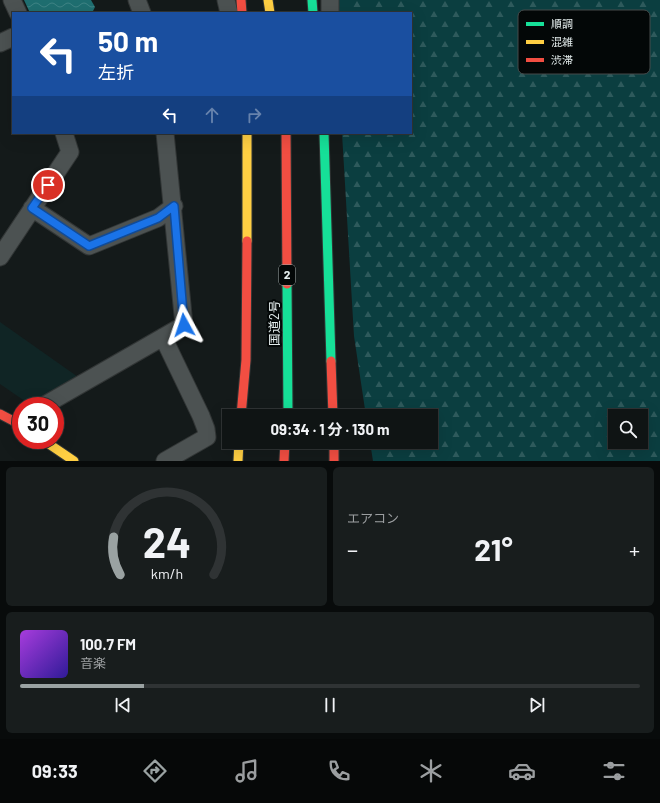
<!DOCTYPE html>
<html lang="ja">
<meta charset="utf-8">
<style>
body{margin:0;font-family:Barlow,"Noto Sans JP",sans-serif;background:#181d1d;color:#f1f3f6;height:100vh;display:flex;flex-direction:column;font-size:15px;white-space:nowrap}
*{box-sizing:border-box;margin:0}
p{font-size:13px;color:#9b9ea0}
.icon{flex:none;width:22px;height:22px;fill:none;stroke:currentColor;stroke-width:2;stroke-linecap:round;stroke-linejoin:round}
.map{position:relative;height:461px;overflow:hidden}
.drawer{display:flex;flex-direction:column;gap:6px;padding:6px;background:#080b0b;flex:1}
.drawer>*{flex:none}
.banner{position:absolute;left:12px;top:12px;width:400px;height:122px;border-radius:0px;box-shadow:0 4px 16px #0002,0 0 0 1px #2f3334;background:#1a4fa0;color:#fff;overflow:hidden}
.buttons{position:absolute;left:608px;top:409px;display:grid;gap:8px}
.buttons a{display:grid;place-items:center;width:40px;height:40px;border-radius:0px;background:#0f1414;box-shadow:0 4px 16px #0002,0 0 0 1px #2f3334;font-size:20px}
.speed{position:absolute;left:12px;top:397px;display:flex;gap:8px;font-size:20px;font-weight:700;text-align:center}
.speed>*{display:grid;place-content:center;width:52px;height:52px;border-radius:50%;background:#0f1414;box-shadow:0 4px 16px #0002,0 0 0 1px #2f3334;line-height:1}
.speed .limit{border:6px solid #d22;background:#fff;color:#111}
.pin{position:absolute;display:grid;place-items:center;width:34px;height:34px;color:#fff;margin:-17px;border:2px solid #fff;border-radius:50%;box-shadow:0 1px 4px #0007}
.me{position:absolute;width:44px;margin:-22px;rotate:355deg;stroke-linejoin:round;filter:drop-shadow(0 0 3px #0008)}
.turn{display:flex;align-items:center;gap:14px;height:84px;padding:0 20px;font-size:18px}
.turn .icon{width:52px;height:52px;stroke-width:2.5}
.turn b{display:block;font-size:28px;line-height:34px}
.lanes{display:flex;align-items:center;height:38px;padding:0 20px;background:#0003;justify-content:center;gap:20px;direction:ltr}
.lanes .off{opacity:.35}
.big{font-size:30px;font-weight:700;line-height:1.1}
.drawer .widget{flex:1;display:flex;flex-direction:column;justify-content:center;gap:6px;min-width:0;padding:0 14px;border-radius:6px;background:#181d1d}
.drawer .dial{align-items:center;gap:0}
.dial svg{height:104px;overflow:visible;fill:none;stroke:#2f3334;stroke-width:7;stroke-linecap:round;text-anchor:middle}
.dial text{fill:#f1f3f6;stroke:none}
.song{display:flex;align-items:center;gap:12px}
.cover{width:48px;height:48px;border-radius:6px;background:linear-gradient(135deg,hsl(280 70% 55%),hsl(250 70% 35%))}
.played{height:4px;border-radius:2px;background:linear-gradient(90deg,#9aa2a2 20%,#2f3334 20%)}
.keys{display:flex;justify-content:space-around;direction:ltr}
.heat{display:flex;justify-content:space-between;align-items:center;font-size:22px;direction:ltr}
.drawer .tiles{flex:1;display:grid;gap:6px;grid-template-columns:1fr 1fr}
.widget:last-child{grid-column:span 2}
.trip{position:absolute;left:222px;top:409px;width:216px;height:40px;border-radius:0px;background:#0f1414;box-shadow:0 4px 16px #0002,0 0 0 1px #2f3334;font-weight:700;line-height:40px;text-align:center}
.tabs{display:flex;height:64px;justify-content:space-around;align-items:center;background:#060808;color:#9b9ea0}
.tabs .icon{width:28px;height:28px}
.tabs .active{color:#9aa2a2}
.tabs b{font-size:18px;color:#f1f3f6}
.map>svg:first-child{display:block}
.built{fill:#102525}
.forest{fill:url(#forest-firs);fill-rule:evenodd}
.water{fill:url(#water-waves)}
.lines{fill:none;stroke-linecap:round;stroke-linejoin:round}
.street-casing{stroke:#323636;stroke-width:19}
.fast-casing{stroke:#323636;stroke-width:11}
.slow-casing{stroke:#323636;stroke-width:11}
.jam-casing{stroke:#323636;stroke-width:11}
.street{stroke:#4c5252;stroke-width:17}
.fast{stroke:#16e098;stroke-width:9}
.slow{stroke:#ffcf43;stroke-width:9}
.jam{stroke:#f24e42;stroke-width:9}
.route-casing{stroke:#114b97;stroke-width:10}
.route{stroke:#1a73e8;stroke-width:7}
.labels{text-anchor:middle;stroke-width:4;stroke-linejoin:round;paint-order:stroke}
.shield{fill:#030707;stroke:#9fa7a7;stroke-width:1}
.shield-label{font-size:12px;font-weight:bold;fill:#e2ebeb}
.street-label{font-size:13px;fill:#e2ebeb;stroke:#030707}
.key{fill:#030707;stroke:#464b4b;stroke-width:1}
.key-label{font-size:11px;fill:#e2ebeb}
</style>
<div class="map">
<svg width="660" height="461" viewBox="0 0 660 461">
<defs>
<pattern id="forest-firs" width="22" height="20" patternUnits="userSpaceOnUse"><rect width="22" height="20" fill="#0b3e40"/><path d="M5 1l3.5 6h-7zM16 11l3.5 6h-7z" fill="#2e5a5c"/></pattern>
<pattern id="water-waves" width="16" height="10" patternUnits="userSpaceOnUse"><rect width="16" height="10" fill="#1f6e70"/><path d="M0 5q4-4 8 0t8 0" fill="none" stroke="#3f8385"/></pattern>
</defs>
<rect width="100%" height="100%" fill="#141a1a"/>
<!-- built -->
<path class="built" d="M0 322 78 377 43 406H32L0 384Z"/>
<!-- forest -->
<path class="forest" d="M338 0H660V461H373L370 442H431V416H366L354 336 342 133H411V13H338ZM615 416H641V442H615Z"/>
<!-- water -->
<path class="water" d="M24 0H91L95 7 92 13H30Z"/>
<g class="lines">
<!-- street casing -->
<g class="street-casing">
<path id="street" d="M12 0 18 13
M137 0 142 13
M226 0 229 13
M330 0V13
M0 43 13 37
M32 208 89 246 158 218 174 206
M0 257 70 152 64 133
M163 337 201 416 206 429 207 437 165 461
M43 406 184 325 165 133"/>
</g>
<!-- fast casing -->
<g class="fast-casing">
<path id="fast" d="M312 0 313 13
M324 133 331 361
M287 284 288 416"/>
</g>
<!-- slow casing -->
<g class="slow-casing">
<path id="slow" d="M268 0 270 13
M247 241V133
M43 440 74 461
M238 461 239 442"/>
</g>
<!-- jam casing -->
<g class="jam-casing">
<path id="jam" d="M241 0 242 13
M286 133 287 284
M331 361 333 416
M0 414 21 425
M241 416 246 360 247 241
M334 442V461
M284 461 285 442"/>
</g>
<!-- street -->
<use href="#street" class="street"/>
<!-- fast -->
<use href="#fast" class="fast"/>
<!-- slow -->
<use href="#slow" class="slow"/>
<!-- jam -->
<use href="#jam" class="jam"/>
</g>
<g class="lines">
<!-- route casing -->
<g class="route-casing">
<path id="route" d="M48 185 32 208 89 246 158 218 174 206 184 325"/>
</g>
<!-- route -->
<use href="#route" class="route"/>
</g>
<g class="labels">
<!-- shield labels -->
<rect class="shield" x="279" y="265" width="16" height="20" rx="3"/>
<g class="shield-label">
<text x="287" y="279">2</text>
</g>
<!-- street labels -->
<g class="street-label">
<text transform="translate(274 323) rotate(-90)" y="5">国道2号</text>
</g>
</g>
<!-- legend -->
<rect x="518" y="10" width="132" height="64" rx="6" class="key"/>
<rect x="526" y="22" width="18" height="4" fill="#16e098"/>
<rect x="526" y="40" width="18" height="4" fill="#ffcf43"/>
<rect x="526" y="58" width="18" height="4" fill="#f24e42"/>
<g class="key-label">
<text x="551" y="28">順調</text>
<text x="551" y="46">混雑</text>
<text x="551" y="64">渋滞</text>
</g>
</svg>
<div class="buttons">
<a><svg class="icon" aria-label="search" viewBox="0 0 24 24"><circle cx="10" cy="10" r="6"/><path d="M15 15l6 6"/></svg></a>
</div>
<div class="speed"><div class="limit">30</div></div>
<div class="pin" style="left:48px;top:185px;background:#d93025"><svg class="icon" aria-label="arrive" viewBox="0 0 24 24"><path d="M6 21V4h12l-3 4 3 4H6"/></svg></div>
<svg class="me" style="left:184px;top:325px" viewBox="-20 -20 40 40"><path d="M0-17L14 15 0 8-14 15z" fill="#1a73e8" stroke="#fff" stroke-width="4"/></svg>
<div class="trip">09:34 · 1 分 · 130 m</div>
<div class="banner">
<div class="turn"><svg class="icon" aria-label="left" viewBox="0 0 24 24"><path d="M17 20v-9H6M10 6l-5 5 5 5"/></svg><div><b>50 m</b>左折</div></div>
<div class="lanes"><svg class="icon" aria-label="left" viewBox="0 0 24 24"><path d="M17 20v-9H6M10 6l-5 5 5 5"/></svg><svg class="icon off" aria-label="ahead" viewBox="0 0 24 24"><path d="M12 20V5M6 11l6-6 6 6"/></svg><svg class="icon off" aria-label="right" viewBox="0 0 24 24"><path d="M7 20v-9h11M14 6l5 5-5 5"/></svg></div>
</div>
</div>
<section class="drawer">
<div class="tiles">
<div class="widget dial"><svg viewBox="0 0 100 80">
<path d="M14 69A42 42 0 1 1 86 69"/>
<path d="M14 69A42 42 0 0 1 9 40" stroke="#9aa2a2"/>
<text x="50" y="56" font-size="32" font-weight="700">24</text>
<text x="50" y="72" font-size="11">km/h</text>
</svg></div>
<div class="widget"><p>エアコン</p>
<div class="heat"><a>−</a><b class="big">21°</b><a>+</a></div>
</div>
<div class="widget">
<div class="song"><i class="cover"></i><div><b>100.7 FM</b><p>音楽</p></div></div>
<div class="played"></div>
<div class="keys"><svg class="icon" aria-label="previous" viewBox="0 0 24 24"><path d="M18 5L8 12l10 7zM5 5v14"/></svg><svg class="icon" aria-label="pause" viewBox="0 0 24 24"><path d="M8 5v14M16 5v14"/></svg><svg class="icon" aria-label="next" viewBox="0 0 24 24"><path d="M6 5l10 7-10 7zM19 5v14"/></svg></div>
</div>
</div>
</section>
<nav class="tabs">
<b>09:33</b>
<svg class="icon active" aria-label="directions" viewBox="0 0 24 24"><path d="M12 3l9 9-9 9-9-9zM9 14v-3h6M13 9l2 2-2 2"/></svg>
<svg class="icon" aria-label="music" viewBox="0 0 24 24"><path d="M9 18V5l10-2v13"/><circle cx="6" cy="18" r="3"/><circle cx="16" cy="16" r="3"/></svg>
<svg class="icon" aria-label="phone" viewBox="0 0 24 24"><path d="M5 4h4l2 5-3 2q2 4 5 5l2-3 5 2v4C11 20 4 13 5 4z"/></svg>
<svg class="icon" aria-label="climate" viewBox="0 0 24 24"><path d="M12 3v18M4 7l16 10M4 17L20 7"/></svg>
<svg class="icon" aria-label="car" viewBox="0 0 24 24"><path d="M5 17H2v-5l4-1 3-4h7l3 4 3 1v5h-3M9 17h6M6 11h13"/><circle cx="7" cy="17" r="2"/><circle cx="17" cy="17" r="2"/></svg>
<svg class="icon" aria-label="filters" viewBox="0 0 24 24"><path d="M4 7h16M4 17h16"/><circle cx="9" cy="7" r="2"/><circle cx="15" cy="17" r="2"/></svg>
</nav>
